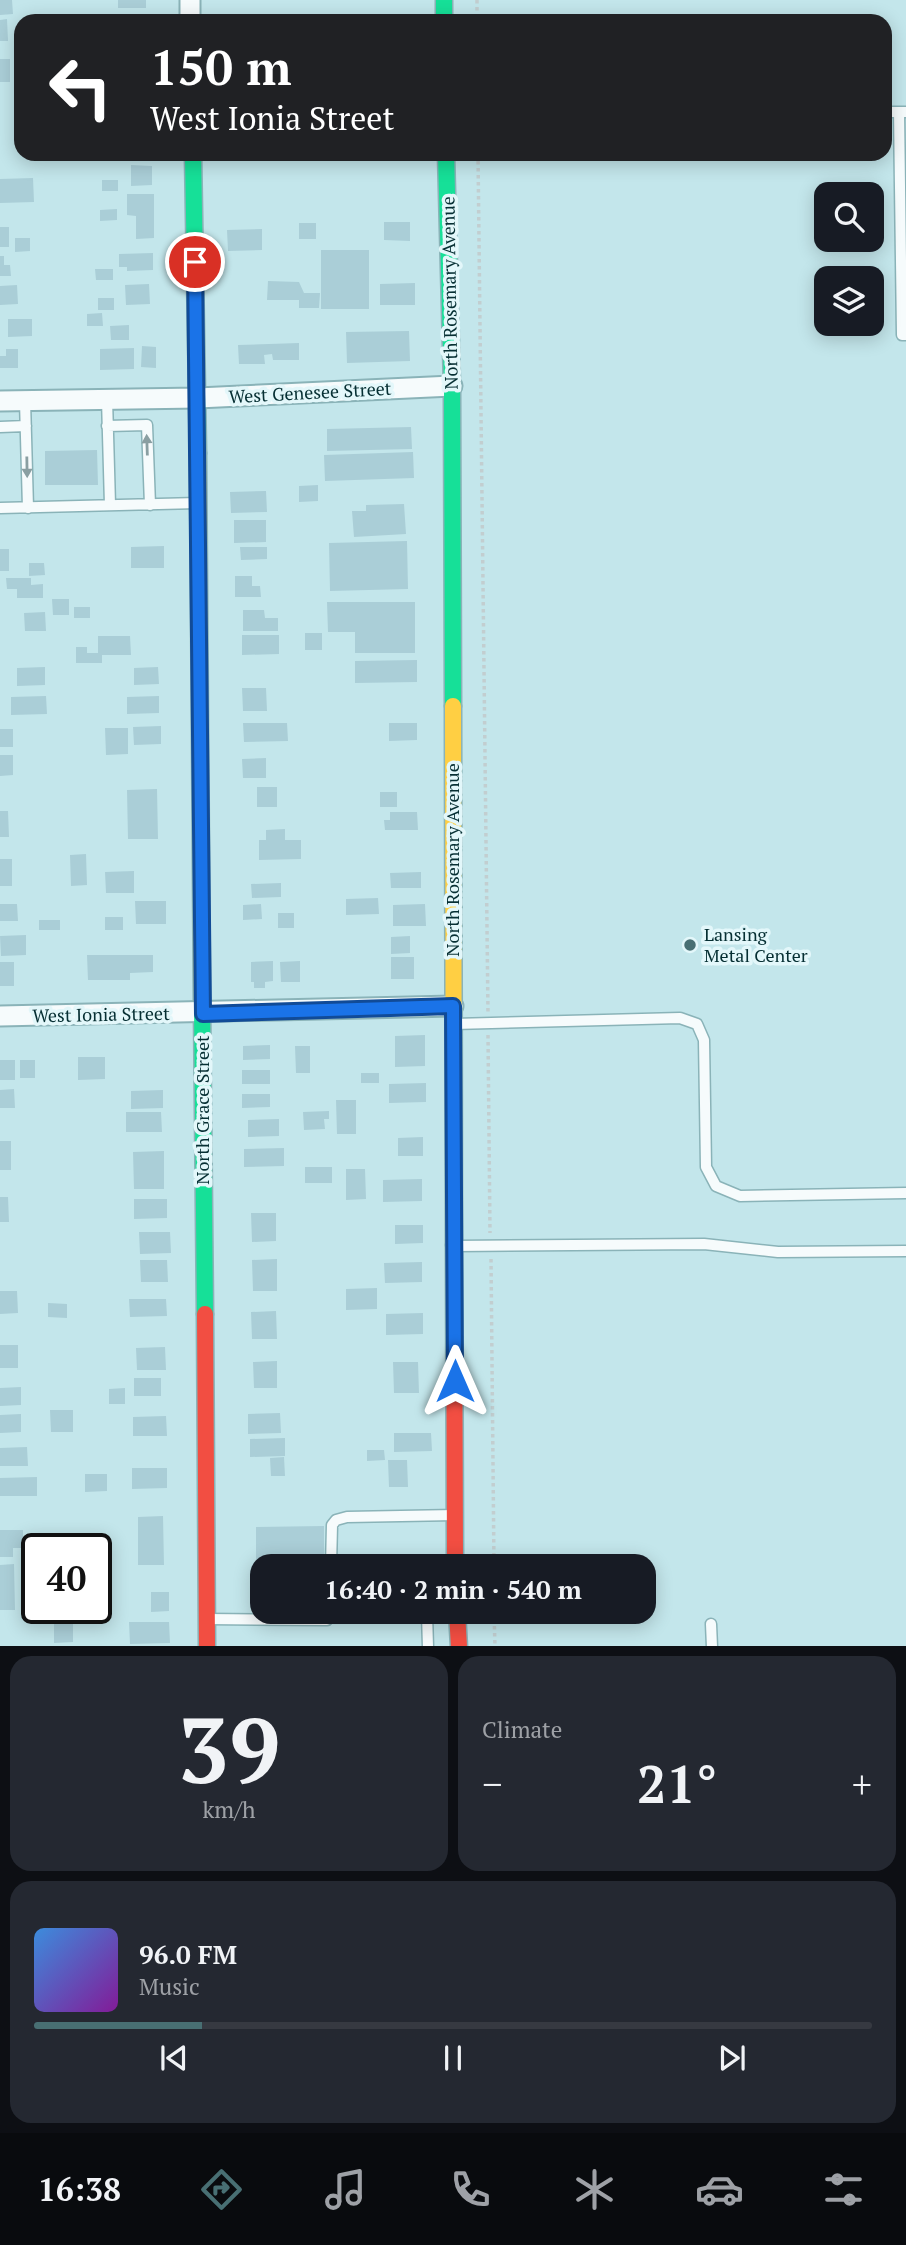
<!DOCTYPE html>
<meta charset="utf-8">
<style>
body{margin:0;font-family:"PT Serif",serif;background:#242831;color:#f1f3f6;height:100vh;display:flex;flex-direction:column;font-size:26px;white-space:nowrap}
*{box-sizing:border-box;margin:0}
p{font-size:23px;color:#9ea1a6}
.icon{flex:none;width:38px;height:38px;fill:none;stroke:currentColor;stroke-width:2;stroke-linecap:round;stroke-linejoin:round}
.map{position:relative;height:1646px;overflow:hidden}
.details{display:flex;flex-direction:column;gap:10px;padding:10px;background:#0d0f14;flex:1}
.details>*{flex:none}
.hud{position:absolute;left:14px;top:14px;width:878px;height:147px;border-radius:21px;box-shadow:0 4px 18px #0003;background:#202124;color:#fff;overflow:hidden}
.buttons{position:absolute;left:814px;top:182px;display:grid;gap:14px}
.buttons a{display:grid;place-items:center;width:70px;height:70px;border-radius:14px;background:#171b24;box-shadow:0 4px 18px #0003;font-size:35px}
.speed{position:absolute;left:21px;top:1533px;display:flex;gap:14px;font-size:35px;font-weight:700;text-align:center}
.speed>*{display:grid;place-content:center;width:91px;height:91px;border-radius:50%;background:#171b24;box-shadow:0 4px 18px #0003;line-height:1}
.speed .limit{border:4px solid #111;border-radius:10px;background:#fff;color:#111}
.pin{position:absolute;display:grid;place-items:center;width:60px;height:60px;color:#fff;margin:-30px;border:4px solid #fff;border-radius:50%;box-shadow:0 2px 7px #0007}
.me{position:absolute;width:77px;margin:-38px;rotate:0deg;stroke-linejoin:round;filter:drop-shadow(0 0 5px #0008)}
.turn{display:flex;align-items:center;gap:24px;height:147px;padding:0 21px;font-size:32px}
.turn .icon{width:91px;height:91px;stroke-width:2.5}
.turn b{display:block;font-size:49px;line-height:60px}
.big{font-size:52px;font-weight:700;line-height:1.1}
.details .widget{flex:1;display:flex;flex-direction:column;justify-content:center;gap:10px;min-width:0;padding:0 24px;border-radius:21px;background:#242831}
.details .dial{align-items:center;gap:0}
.dial b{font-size:91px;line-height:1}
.song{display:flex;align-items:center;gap:21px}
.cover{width:84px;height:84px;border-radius:10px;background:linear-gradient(135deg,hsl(210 70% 55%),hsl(290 70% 35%))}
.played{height:7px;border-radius:4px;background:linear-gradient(90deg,#486f73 20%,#363941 20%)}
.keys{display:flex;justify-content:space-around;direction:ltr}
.heat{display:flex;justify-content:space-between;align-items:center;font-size:38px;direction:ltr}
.details .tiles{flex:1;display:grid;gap:10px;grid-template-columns:1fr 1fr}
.widget:last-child{grid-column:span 2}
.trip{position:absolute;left:250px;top:1554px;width:406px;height:70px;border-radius:21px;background:#171b24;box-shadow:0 4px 18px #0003;font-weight:700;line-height:70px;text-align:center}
.tab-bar{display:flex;height:112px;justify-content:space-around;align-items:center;background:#090b0e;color:#9ea1a6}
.tab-bar .icon{width:49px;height:49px}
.tab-bar .on{color:#486f73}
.tab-bar b{font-size:32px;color:#f1f3f6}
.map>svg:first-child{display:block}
.building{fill:#aaced7}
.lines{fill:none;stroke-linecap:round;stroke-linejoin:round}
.lane-casing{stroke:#8ab3b8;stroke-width:13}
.street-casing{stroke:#8ab3b8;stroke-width:23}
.fast-casing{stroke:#8ab3b8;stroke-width:19}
.slow-casing{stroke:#8ab3b8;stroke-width:19}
.jam-casing{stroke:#8ab3b8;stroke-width:19}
.path{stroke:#c2ced0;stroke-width:3.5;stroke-dasharray:3.5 3.5;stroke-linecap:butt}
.lane{stroke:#f6fbfc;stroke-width:10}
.street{stroke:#f6fbfc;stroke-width:19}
.fast{stroke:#16e098;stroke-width:16}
.slow{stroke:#ffcf43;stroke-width:16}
.jam{stroke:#f24e42;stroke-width:16}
.oneway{fill:#8a9fa2}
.route-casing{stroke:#114b97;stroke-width:18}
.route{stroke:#1a73e8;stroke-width:12}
.poi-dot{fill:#486f73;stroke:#e3f7fa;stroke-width:2.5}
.labels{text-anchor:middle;stroke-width:7;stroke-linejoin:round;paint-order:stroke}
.street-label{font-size:18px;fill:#062f33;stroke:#e3f7fa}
.poi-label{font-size:18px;fill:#062f33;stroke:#e3f7fa;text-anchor:start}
</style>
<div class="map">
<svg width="906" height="1647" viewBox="0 0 906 1647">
<rect width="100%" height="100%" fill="#c3e6eb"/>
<!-- building -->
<path class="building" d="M0 0H12L13 14 0 15Z
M118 0H146V8H118Z
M7 19 8 41H0V20Z
M0 59H10V82H0Z
M131 165 152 166V185L131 186Z
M33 178 34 202 0 203V179Z
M102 180H118V191H102Z
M127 194H154V238L136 239V216L127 215Z
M117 209V220L100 221V210Z
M384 222H410V241L384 240Z
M299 223H316V239H299Z
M0 227H9V247H0Z
M262 229V250L228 251 227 230Z
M15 238H30V251L15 252Z
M321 250H369V309H321Z
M153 253V270L127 271V267H119V254Z
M0 256H4V265H10L11 276H0Z
M95 269H113V280H96Z
M268 281 299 282 304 293H320L319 308H299V300H267Z
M415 283V305H380V284Z
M149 284 150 304 126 305 125 285Z
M17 285 18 304 0 305V286Z
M98 298H114V310H98Z
M102 313 103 326H87V314Z
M8 319H32V336L8 337Z
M129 325V340H111L110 326Z
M409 331 410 361 347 363 346 332Z
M299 343V360H273L272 354 264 355 265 364H239L238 345Z
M142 346 156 347V368L141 367Z
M134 348V369L100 370V349Z
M6 349H18V368H0V356H6Z
M411 427 412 449 327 451V429Z
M97 450 98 485H45V451Z
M413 452 414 478 325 481 324 455Z
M318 485V501L299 502V486Z
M266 491 267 512 231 513 230 492Z
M404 504 406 534 354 537 352 511H366V505Z
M234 520H266V542L234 543Z
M407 541 408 589 330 591 329 543Z
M164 546V568H131V547Z
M240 547H267V559L241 560Z
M0 549H9V571H0Z
M29 563H44L45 575 29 576Z
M235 576H252V586H260L261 597H235Z
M6 578H31V585L43 584V598H17V589H7Z
M52 599H69V615H53Z
M327 602H415V653H355V632H328Z
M74 607H90V618H74Z
M243 610H264L265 618H278V631H243Z
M45 612 46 631H25L24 613Z
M305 633H322V650H305Z
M242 635H279V654L242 655Z
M98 636H130L131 655H102V663H76V647H87V653H98Z
M417 660V682L355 683V661Z
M45 667V685L17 686V668Z
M158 667 159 684 134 685V668Z
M242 688H266L267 711H243Z
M46 696 47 714 11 715V697Z
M159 696V713L127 714V697Z
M243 723H287L288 741 244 742Z
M389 723H417V740L389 741Z
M161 726V744L134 745 133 727Z
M105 728H128V754L106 755Z
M0 729H13V747H0Z
M0 755H13V775L0 776Z
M266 758V778H243L242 759Z
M257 787H277V807H257Z
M157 789 158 839H128L127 790Z
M380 792H397V807H380Z
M0 811H8L9 837H0Z
M390 812H417L418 830H385L384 820H390Z
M285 829V840H301V859L259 860V840H266V830Z
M86 854 87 885 71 886 70 855Z
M0 859H12V886H0Z
M134 871V893H106L105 872Z
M421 872V888H391L390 873Z
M281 883V897L252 898 251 884Z
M378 898 379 914 346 915V899Z
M135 901H166V924H136Z
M0 904H17L18 921H0Z
M261 904 262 919 243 920V905Z
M425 904 426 926H393V905Z
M278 913H294V928H278Z
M105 917H123V930H105Z
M39 920H60V930H39Z
M26 935V955L1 956 0 936Z
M410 936V953L391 954V937Z
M87 955H153V972L130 973V980H88Z
M391 957H414V979H391Z
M273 961V981L265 982V988H254V982H251V962Z
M300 961V982H281L280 962Z
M0 962H14V986H0Z
M425 1035V1066L395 1067V1036Z
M270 1045V1059L243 1060V1046Z
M295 1046H310V1073H296Z
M78 1057H105V1079L78 1080Z
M0 1060H15V1080H0Z
M20 1060H35V1078H20Z
M242 1070H270V1084H242Z
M361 1073H379V1083H361Z
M426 1083V1102L389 1103V1084Z
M14 1089 15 1108H0V1090Z
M163 1090V1108L131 1109V1091Z
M242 1094H270V1107L242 1108Z
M336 1100H356V1134H337Z
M329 1111V1119H324L325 1129 304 1130 303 1112Z
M126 1112H161L162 1132H126Z
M279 1119V1136L248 1137V1120Z
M423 1137V1156H398V1138Z
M0 1141H11V1170H0Z
M284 1148V1166L244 1167V1149Z
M164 1151V1189H134L133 1152Z
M305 1167H332V1183H305Z
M346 1169H365L366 1199 346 1200Z
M422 1179V1201L383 1202V1180Z
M0 1197H8L9 1222H0Z
M134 1199H167V1218L134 1219Z
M251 1213H276V1241L252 1242Z
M395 1225H423V1243L395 1244Z
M139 1232H170L171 1253 140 1254Z
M277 1259V1291H253L252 1260Z
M140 1260H167L168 1282H141Z
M422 1262V1282L385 1283 384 1263Z
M377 1288V1309L346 1310V1289Z
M0 1291H17L18 1313 0 1314Z
M129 1299H166L167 1316 130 1317Z
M48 1303 67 1304V1318L48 1317Z
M276 1311 277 1339H252L251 1312Z
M423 1313V1334L386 1335V1314Z
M0 1345H18V1368H0Z
M165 1347 166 1370H137L136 1348Z
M277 1361V1388H254L253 1362Z
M393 1362H418L419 1393H394Z
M134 1378H161V1396H134Z
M21 1387V1405L0 1406V1388Z
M125 1388V1404H109V1389Z
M50 1410H73V1432H51Z
M280 1413 281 1433 248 1434V1414Z
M21 1414V1432L0 1433V1415Z
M166 1416 167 1436H133V1417Z
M394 1433H431L432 1451 394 1452Z
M285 1438V1456L250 1457V1439Z
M27 1447 28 1466H0V1448Z
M367 1450H384L385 1460 367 1461Z
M284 1457 285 1476H271L270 1458Z
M388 1460H407L408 1487H389Z
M132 1468H167V1488L132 1489Z
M85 1474H107V1491L85 1492Z
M37 1477V1496H0V1478Z
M163 1516 164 1565H138V1517Z
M324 1526V1566H262V1604H256V1527Z
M0 1530H23V1548H13V1557H0Z
M14 1564 15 1610H0V1565Z
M151 1592H169V1611L151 1612Z
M274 1612H324V1617H274Z
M73 1622V1642L54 1643V1623Z
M129 1622H169L170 1643 130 1644Z"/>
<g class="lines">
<!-- lane casing -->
<g class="lane-casing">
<path id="lane" d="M886 112H906
M899 112 902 335H906
M107 399 110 505
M25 401 28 508
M107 426 147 425 150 505
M0 427 26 426
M0 508 198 503
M454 1024 680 1018 697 1024 704 1040 706 1167 716 1186 740 1196 906 1193
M456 1246 704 1244 778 1252 906 1251
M331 1565 412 1566
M331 1566 332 1525 336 1520 347 1517 455 1515
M341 1612H427
M427 1614 428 1647
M207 1619 327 1620 331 1612
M711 1624 712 1647"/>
</g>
<!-- street casing -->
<g class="street-casing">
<path id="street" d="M190 0V21
M0 401 198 398 452 386
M0 1016 453 1006"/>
</g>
<!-- fast casing -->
<g class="fast-casing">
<path id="fast" d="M444 0V21
M193 154 198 453
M446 154 452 386 453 706
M202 1006 205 1314"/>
</g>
<!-- slow casing -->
<g class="slow-casing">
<path id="slow" d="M198 453 202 1006
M453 706 454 1245"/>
</g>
<!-- jam casing -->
<g class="jam-casing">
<path id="jam" d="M454 1245 455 1566
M205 1314 207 1647
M457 1612 459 1647"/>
</g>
<!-- path -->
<path class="path" d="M477 0V21
M478 154 488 1013
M488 1035 490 1233
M491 1259 494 1566
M494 1612 495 1647"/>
<!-- lane -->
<use href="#lane" class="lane"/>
<!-- street -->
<use href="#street" class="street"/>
<!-- fast -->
<use href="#fast" class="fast"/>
<!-- slow -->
<use href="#slow" class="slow"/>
<!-- jam -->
<use href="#jam" class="jam"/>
</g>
<!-- one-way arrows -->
<defs><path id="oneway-solid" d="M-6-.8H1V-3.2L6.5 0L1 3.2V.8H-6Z" transform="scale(1.75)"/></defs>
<g class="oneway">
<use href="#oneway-solid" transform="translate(147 445) rotate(-92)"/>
<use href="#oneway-solid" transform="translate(27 467) rotate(89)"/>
</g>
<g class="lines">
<!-- route casing -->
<g class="route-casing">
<path id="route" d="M195 262 203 1014 453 1006 455 1381"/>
</g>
<!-- route -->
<use href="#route" class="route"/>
</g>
<!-- markers -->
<circle class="poi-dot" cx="690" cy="945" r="7"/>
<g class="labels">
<!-- street labels -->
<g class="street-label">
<text transform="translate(450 293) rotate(-91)" y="6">North Rosemary Avenue</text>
<text transform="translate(310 393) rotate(-3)" y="6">West Genesee Street</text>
<text transform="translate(453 860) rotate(-90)" y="6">North Rosemary Avenue</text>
<text transform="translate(101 1015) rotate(-1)" y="6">West Ionia Street</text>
<text transform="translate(203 1110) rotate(-90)" y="6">North Grace Street</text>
</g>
<!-- poi labels -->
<g class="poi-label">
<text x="704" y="941">Lansing<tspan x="704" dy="21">Metal Center</tspan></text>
</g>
</g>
</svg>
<div class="buttons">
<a><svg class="icon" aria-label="search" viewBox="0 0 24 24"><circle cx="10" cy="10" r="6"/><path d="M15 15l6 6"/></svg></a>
<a><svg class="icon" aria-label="layers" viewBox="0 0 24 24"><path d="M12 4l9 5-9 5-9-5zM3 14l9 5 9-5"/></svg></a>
</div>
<div class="speed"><div class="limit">40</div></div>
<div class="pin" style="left:195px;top:262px;background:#d93025"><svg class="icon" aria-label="arrive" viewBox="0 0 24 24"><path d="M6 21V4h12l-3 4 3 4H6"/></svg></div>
<svg class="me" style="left:455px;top:1381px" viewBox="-20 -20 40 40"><path d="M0-17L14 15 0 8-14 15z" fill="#1a73e8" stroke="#fff" stroke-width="4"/></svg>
<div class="trip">16:40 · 2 min · 540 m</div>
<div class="hud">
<div class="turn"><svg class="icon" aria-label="left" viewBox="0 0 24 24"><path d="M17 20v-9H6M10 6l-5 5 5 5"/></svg><div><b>150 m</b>West Ionia Street</div></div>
</div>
</div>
<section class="details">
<div class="tiles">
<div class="widget dial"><b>39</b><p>km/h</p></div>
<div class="widget"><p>Climate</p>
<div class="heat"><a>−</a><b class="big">21°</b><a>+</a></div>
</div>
<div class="widget">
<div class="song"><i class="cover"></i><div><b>96.0 FM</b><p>Music</p></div></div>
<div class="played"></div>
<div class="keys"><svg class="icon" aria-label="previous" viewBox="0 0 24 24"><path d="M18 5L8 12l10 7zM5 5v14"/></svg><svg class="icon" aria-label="pause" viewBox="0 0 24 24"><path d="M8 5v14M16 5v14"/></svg><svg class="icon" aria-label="next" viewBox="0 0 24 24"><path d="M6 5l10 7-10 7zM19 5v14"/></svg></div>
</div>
</div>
</section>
<nav class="tab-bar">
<b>16:38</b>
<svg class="icon on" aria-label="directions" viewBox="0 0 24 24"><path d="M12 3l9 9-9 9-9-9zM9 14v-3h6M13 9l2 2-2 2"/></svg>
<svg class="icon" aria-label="music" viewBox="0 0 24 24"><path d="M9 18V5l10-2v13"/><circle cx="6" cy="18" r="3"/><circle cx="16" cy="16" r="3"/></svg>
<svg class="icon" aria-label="phone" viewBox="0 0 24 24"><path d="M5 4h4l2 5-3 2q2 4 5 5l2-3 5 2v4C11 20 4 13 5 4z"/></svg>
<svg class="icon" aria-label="climate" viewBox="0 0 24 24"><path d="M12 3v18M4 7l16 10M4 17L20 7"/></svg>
<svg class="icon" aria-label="car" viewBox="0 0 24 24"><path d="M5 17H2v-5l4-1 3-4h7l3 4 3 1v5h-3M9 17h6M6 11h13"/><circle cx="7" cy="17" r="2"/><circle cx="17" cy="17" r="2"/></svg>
<svg class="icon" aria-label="filters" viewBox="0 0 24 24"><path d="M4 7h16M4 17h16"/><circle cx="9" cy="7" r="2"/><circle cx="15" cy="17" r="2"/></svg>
</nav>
